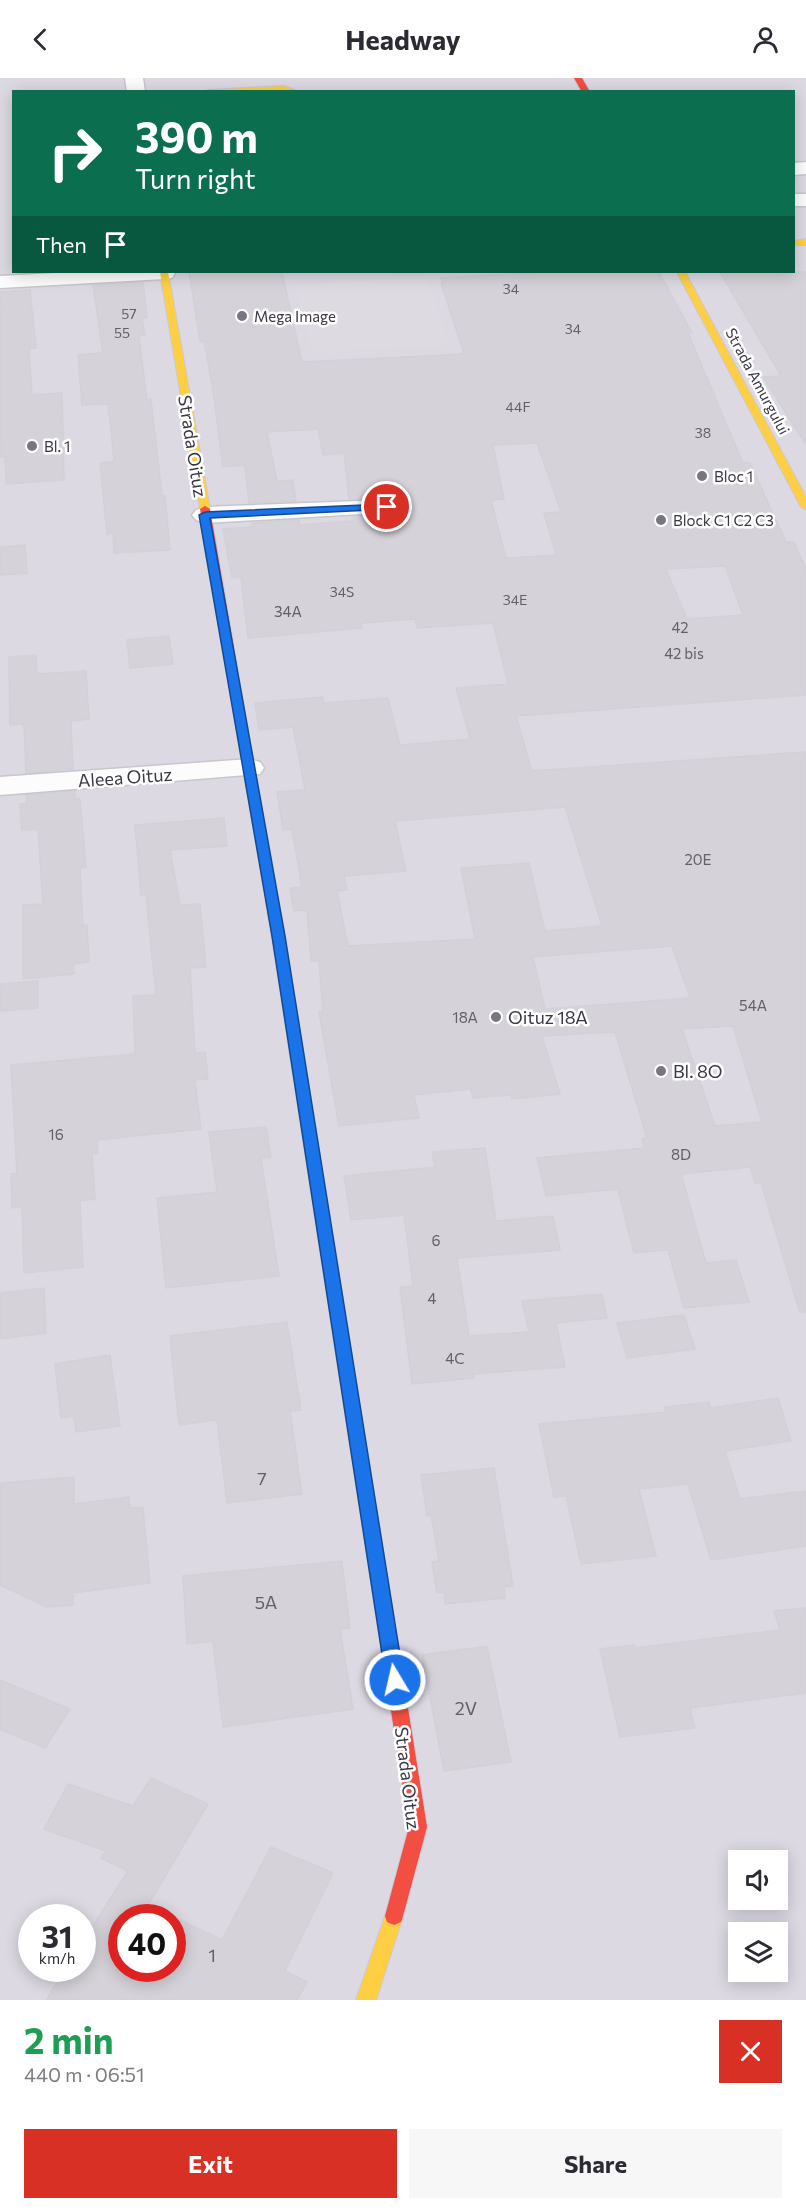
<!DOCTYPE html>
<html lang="en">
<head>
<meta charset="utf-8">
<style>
	:root { --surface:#fff; --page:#f7f7f7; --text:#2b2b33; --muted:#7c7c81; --accent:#d93025 }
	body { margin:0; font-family:Commissioner,sans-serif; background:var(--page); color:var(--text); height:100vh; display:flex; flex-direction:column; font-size:22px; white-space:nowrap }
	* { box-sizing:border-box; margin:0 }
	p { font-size:20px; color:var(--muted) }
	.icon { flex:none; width:33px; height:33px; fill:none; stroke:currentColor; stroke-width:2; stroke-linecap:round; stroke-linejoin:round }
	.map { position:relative; height:1922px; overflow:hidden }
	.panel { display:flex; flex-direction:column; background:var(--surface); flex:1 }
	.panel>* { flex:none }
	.top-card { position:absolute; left:12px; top:12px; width:783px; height:183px; border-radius:0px; box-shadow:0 3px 15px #0003; background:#0b6e4f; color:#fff; overflow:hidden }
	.controls { position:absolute; left:728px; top:1772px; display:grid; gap:12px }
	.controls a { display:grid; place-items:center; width:60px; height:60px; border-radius:0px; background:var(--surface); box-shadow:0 3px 15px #0003; font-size:30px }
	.speed { position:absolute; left:18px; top:1826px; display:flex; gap:12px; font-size:30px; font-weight:700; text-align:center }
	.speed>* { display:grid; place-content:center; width:78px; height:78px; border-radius:50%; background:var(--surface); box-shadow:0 3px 15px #0003; line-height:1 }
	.speed small { font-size:15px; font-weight:400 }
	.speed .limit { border:9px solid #d22; background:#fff; color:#111 }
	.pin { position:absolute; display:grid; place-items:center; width:51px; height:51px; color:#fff; margin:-26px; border:3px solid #fff; border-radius:50%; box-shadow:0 2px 6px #0007 }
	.me { position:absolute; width:66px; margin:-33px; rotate:351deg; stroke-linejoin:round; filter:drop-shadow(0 0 4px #0008) }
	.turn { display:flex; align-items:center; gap:21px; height:126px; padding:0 24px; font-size:27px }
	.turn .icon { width:78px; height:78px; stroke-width:2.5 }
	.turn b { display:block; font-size:42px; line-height:51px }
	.then { display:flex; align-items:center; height:57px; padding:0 24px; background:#0003; gap:12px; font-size:22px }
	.round { display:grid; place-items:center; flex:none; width:63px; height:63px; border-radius:0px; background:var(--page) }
	.headline { display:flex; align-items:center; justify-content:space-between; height:102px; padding:0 24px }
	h1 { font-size:36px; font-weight:700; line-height:45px; color:#1e9e55 }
	.action { display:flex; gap:12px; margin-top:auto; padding:12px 24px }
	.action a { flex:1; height:69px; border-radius:0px; background:var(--accent); color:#fff; font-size:24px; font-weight:700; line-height:69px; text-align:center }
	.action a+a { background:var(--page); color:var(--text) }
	header { display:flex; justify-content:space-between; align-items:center; height:78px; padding:0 24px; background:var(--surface); font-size:27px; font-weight:700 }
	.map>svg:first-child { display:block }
</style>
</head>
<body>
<header><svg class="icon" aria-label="back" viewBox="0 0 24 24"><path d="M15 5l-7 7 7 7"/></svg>Headway<svg class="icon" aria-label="person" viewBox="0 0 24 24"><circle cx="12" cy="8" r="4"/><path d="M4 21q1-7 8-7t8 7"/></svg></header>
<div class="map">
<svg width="806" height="1922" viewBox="0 0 806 1922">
	<rect width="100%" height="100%" fill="#eceaf0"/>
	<path fill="#dcd9e3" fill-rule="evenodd" d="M 0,0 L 806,0 L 806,1922 L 0,1922 ZM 14,14 L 794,14 L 794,194 L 14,194 ZM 738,1782 L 777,1782 L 777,1821 L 738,1821 ZM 32,1839 L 82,1839 L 82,1890 L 32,1890 ZM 122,1839 L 172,1839 L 172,1890 L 122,1890 ZM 738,1854 L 777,1854 L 777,1893 L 738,1893 Z"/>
	<path fill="#dddbe1" d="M 426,199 L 451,268 L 311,273 L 296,207 Z
		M 806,265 L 806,291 L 757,294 L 743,269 Z"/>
	<path fill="#d5d3d9" stroke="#d2d0d8" stroke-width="1.5" fill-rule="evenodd" d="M 189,194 L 282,194 L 302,284 L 464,276 L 441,205 L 443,205 L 441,200 L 545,194 L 659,194 L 692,255 L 688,255 L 743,385 L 750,385 L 786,464 L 794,464 L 806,491 L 806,617 L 516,638 L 532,693 L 806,674 L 806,1234 L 800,1235 L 761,1105 L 755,1105 L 750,1089 L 681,1096 L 706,1185 L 736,1182 L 749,1224 L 684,1230 L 668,1172 L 634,1175 L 618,1111 L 546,1118 L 537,1080 L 644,1070 L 642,1061 L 647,1060 L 615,954 L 542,958 L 560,1016 L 512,1021 L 511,1017 L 473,1020 L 471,1011 L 414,1017 L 419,1040 L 339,1048 L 319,934 L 323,934 L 319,883 L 311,883 L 307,832 L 294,833 L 290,810 L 302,809 L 292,751 L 283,752 L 277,714 L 305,712 L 293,649 L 259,652 L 255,625 L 322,619 L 324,625 L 388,620 L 400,667 L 470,661 L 456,610 L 508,606 L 493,545 L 417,550 L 415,541 L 361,545 L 362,550 L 248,560 L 241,499 L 232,500 L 223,451 L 252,449 L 252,445 L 299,442 L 300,447 L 352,443 L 352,439 L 396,436 L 401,428 L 396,422 L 387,420 L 349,421 L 344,375 L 323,377 L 318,351 L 267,354 L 277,403 L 293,402 L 296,423 L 249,425 L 245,387 L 223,389 L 212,306 L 204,263 L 200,263 ZM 537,365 L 561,434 L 544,435 L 556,477 L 506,480 L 491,422 L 504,421 L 493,367 ZM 725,488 L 743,537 L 687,541 L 666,491 ZM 565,729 L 602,848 L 545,853 L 529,785 L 461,790 L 475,861 L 348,868 L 337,813 L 347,812 L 344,798 L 406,793 L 395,743 ZM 672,868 L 690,920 L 545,931 L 533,879 ZM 733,948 L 762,1044 L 715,1048 L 682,951 Z
		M 720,194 L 806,194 L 806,367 L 763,299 L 781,298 Z
		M 143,204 L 147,240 L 142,241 L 145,257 L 139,258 L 147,322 L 151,321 L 162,418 L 165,418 L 170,472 L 114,475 L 113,455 L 107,456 L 100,385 L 112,384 L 114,381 L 108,326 L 82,327 L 78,277 L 103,275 L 93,207 Z
		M 30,212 L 36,270 L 29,270 L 32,317 L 62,315 L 64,402 L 6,406 L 5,379 L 1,379 L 0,214 Z
		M 25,467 L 27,495 L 0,497 L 0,469 Z
		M 169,558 L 173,586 L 130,590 L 127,562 Z
		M 36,577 L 37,596 L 86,593 L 89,641 L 71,643 L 73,691 L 26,695 L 24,646 L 10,647 L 9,579 Z
		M 75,713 L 75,721 L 80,721 L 86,789 L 80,790 L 83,848 L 87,847 L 89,884 L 73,886 L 74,896 L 23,901 L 23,827 L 43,826 L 38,751 L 22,752 L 20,726 L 27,726 L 26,717 Z
		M 224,740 L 227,768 L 170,772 L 180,827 L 200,826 L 206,889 L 190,890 L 195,975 L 205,974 L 208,1001 L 195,1002 L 201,1051 L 97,1062 L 98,1075 L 92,1076 L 95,1121 L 80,1123 L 83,1189 L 24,1195 L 22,1128 L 12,1130 L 11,1096 L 17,1095 L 11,987 L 135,976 L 133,918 L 156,917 L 146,817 L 141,817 L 135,747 Z
		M 38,903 L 38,930 L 0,933 L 0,906 Z
		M 266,1049 L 271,1079 L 261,1080 L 279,1198 L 166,1210 L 157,1120 L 217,1114 L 209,1054 Z
		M 485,1070 L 496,1143 L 553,1138 L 560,1172 L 457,1180 L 469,1258 L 529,1254 L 522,1223 L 602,1216 L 607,1240 L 556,1245 L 565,1289 L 473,1296 L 474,1300 L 412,1306 L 400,1209 L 413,1208 L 404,1137 L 351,1142 L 344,1098 L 435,1089 L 432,1074 Z
		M 44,1210 L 46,1255 L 0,1261 L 0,1215 Z
		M 684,1237 L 695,1271 L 627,1280 L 617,1245 Z
		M 287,1244 L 301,1332 L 290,1333 L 302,1416 L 227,1425 L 217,1342 L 179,1347 L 170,1258 Z
		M 110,1277 L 120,1348 L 76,1354 L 74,1338 L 61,1340 L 55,1286 Z
		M 778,1320 L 791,1363 L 725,1373 L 740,1421 L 806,1413 L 806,1468 L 711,1482 L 688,1406 L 639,1411 L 656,1478 L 581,1486 L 566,1418 L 554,1419 L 539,1346 L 666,1334 L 665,1329 L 709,1324 L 711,1330 Z
		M 494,1390 L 513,1508 L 504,1509 L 505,1520 L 445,1526 L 444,1514 L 437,1515 L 432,1484 L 439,1483 L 431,1437 L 427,1438 L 421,1397 Z
		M 74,1399 L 74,1426 L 129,1419 L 130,1430 L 143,1429 L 150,1505 L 73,1515 L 73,1527 L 47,1529 L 0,1507 L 0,1405 Z
		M 342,1483 L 350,1550 L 340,1551 L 353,1631 L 223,1649 L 213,1563 L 187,1566 L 183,1498 Z
		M 806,1530 L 806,1615 L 690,1630 L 695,1650 L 620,1659 L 600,1571 L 634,1567 L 635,1570 L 780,1552 L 774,1533 Z
		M 487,1568 L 511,1684 L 444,1693 L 422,1577 Z
		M 0,1602 L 70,1631 L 45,1670 L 0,1651 Z
		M 151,1700 L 208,1726 L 141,1839 L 122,1839 L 122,1890 L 172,1890 L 172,1838 L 222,1862 L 271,1769 L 333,1795 L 285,1893 L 307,1904 L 297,1922 L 46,1922 L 66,1890 L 82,1890 L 82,1865 L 128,1793 L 101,1780 L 106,1773 L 44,1751 L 68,1706 L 133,1728 Z"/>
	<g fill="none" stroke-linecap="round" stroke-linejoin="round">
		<defs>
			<path id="street" d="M 125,0 L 143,0 L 145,14 L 127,14 Z
				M 806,84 L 806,96 L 794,97 L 794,85 Z
				M 794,116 L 806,116 L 806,128 L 794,128 Z
				M 74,194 L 174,194 L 175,195 L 172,200 L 164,201 L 0,210 L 0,198 Z
				M 387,422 L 396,424 L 399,429 L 396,434 L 205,445 L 196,442 L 192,437 L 196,432 L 205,429 Z
				M 250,681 L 260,684 L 264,690 L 260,696 L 0,717 L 0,699 Z"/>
			<path id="fast" d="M 281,875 L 287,879 L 370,1393 L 368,1398 L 362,1399 L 356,1398 L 354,1393 L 275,879 Z"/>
			<path id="slow" d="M 284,8 L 300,14 L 205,14 L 208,12 Z
				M 806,161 L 806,167 L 794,167 L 794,163 Z
				M 160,194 L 168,194 L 210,431 L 205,434 L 200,431 Z
				M 677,194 L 685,194 L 806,419 L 806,432 L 801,429 Z
				M 394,1829 L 401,1832 L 403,1838 L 376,1922 L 356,1922 L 385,1838 L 387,1832 Z"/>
			<path id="jam" d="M 574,0 L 582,0 L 590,14 L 582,14 Z
				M 205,428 L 210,431 L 287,879 L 281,883 L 275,879 L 200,431 Z
				M 362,1387 L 368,1388 L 370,1393 L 427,1749 L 403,1838 L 401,1844 L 394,1847 L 387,1844 L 385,1838 L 409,1749 L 354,1393 L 356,1388 Z"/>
		</defs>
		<use href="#street" stroke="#c8c6cc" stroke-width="3"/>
		<use href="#fast" stroke="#ccc8d4" stroke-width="2"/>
		<use href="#slow" stroke="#ccc8d4" stroke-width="2"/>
		<use href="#jam" stroke="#ccc8d4" stroke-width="2"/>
		<use href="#street" fill="#fcfcfd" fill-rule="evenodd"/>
		<use href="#fast" fill="#16e098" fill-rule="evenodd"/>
		<use href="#slow" fill="#ffcf43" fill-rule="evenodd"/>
		<use href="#jam" fill="#f24e42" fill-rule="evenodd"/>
	</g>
	<path fill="#1a73e8" stroke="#114b97" stroke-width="1.5" d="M 387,426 L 391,427 L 391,431 L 210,440 L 285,858 L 404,1602 L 401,1608 L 395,1610 L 389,1608 L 386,1602 L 272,858 L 199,437 L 205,434 Z"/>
	<g fill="#787680" stroke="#fff" stroke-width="2">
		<circle cx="242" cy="238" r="6"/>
		<circle cx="32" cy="368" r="6"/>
		<circle cx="702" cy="398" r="6"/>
		<circle cx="661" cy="442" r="6"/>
		<circle cx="496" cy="939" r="6"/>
		<circle cx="661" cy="993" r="6"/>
	</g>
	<g text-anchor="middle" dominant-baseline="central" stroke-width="5" stroke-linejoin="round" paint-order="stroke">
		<g font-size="14" fill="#625f6a">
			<text x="511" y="210">34</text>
			<text x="129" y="235">57</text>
			<text x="573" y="250">34</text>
			<text x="122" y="254">55</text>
			<text x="518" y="328">44F</text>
			<text x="703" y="354">38</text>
			<text x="342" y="513">34S</text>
			<text x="515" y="521">34E</text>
		</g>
		<g font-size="15" fill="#3a3744" stroke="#fff" text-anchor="start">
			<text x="254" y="238">Mega Image</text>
			<text x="44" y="368">Bl. 1</text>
			<text x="714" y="398">Bloc 1</text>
			<text x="673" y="442">Block C1 C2 C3</text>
		</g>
		<g font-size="15" fill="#3a3744" stroke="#fff">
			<text transform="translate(758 303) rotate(62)">Strada Amurgului</text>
		</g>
		<g font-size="15" fill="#625f6a">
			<text x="288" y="533">34A</text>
			<text x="680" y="549">42</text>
			<text x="684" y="575">42 bis</text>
			<text x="698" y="781">20E</text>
			<text x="753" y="927">54A</text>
			<text x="465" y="939">18A</text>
			<text x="56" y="1056">16</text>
			<text x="681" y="1076">8D</text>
			<text x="436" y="1162">6</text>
			<text x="432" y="1220">4</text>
			<text x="455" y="1280">4C</text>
		</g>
		<g font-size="18" fill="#3a3744" stroke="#fff">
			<text transform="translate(193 368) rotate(81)">Strada Oituz</text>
			<text transform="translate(125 699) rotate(-4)">Aleea Oituz</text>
			<text transform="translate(408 1700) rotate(83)">Strada Oituz</text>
		</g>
		<g font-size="18" fill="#3a3744" stroke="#fff" text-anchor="start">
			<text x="508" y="939">Oituz 18A</text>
			<text x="673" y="993">Bl. 8O</text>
		</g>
		<g font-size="18" fill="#625f6a">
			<text x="262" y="1400">7</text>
			<text x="266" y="1524">5A</text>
			<text x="466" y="1630">2V</text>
			<text x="212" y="1877">1</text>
		</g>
	</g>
</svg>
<div class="controls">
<a><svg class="icon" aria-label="sound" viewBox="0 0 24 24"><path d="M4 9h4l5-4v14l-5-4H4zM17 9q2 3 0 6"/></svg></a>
<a><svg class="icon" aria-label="layers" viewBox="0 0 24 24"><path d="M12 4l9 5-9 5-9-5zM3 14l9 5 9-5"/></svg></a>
</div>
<div class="speed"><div>31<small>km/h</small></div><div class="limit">40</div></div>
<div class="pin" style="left:387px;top:429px;background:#d93025"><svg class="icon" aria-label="arrive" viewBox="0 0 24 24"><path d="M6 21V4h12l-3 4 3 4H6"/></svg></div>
<svg class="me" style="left:395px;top:1602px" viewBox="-20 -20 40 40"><circle r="17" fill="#1a73e8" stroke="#fff" stroke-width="3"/><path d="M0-11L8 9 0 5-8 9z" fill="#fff"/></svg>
<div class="top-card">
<div class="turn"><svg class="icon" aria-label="right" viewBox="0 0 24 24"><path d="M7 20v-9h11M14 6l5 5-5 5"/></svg><div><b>390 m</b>Turn right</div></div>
<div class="then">Then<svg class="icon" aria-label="arrive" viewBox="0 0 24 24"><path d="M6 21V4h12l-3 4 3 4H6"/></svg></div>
</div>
</div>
<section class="panel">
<div class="headline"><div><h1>2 min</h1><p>440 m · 06:51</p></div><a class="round" style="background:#d93025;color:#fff"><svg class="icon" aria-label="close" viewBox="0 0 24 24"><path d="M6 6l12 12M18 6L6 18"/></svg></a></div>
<div class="action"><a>Exit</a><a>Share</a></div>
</section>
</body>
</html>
